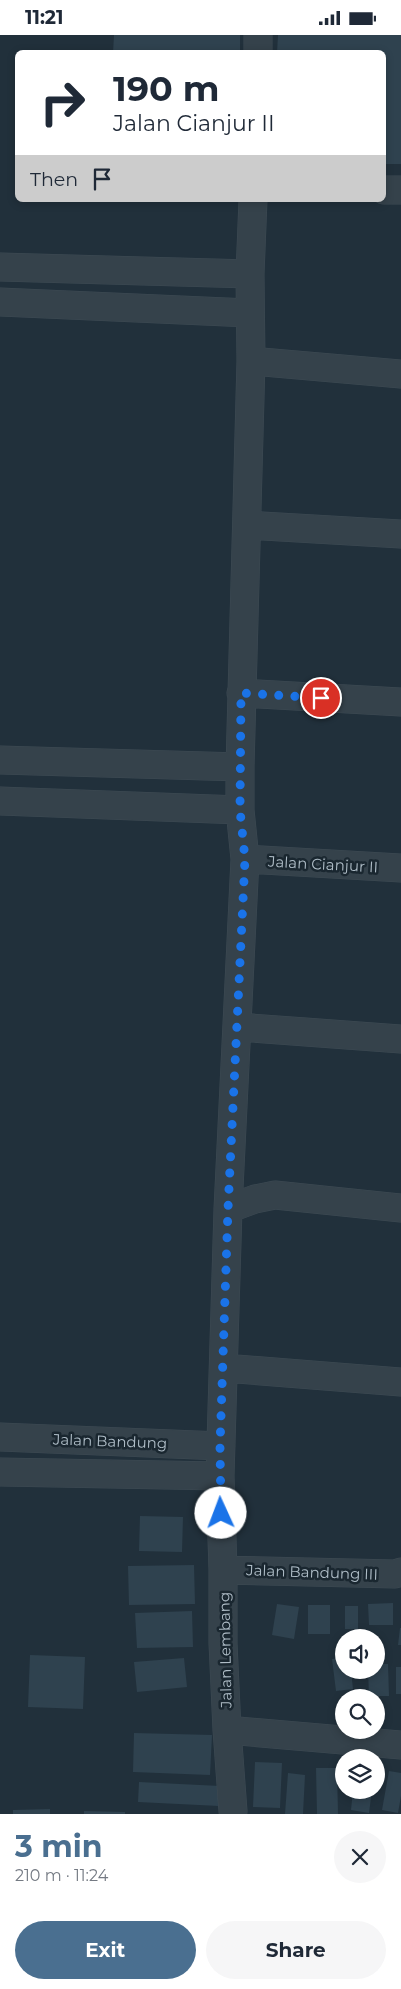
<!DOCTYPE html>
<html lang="en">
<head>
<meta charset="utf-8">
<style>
	:root { --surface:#fff; --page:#f6f6f7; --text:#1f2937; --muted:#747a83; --accent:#4a6f90 }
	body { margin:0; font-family:Montserrat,sans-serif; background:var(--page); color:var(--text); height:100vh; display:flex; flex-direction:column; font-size:19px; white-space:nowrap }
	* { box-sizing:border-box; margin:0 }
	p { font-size:16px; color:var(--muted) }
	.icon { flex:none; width:28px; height:28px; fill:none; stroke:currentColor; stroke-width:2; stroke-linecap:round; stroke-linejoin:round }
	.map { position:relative; height:1779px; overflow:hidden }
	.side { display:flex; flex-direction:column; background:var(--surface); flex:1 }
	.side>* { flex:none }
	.hud { position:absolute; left:15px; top:15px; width:371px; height:152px; border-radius:8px; box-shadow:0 2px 8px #0003; background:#fff; color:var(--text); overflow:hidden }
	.controls { position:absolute; left:335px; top:1594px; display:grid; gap:10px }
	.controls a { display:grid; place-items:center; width:50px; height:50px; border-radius:50%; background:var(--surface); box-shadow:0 2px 8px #0003; font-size:25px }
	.pin { position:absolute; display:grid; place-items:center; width:42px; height:42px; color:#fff; margin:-21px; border:2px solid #fff; border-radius:50%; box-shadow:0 1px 5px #0007 }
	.me { position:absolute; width:55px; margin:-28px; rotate:358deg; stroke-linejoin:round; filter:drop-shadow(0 0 4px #0008) }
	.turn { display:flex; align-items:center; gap:18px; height:105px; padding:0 15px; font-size:22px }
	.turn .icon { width:65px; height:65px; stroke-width:2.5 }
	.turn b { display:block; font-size:35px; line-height:42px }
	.then { display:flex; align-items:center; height:48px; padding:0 15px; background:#0003; gap:10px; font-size:19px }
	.round { display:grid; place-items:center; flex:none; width:52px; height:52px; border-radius:26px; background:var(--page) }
	.head { display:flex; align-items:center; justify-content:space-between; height:85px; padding:0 15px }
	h1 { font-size:30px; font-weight:700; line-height:38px; color:var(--accent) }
	.primary-button { display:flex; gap:10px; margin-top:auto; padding:10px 15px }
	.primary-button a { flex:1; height:58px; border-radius:30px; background:var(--accent); color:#fff; font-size:20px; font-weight:700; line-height:58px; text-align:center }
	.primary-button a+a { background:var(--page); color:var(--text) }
	.status { display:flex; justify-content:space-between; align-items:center; height:35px; padding:0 25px; background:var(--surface); direction:ltr }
	.status svg { height:14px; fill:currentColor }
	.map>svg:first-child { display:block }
</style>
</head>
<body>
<div class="status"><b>11:21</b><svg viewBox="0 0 49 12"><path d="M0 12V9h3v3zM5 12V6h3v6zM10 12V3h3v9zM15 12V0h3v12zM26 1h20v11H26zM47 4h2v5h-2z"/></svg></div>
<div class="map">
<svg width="401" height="1779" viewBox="0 0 401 1779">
	<rect width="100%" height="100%" fill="#21303b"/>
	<path fill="#2f424f" d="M 114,0 L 240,0 L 240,18 L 113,18 Z
		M 278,0 L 401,0 L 401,129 L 384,129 L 384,18 L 277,18 Z
		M 140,1481 L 183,1482 L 182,1517 L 139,1516 Z
		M 194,1530 L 195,1569 L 129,1570 L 128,1531 Z
		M 393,1568 L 393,1590 L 369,1590 L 368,1569 Z
		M 277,1569 L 299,1572 L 294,1604 L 272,1600 Z
		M 308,1570 L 330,1570 L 330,1599 L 308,1599 Z
		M 345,1571 L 358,1571 L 358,1594 L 345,1594 Z
		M 192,1576 L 193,1612 L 137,1613 L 135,1578 Z
		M 400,1593 L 401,1593 L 401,1610 L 398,1610 Z
		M 30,1620 L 85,1622 L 83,1674 L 28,1672 Z
		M 184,1623 L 187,1652 L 137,1657 L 134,1627 Z
		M 344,1623 L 344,1635 L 351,1635 L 353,1654 L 336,1656 L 332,1624 Z
		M 376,1629 L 388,1629 L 389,1661 L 369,1661 L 368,1635 L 376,1635 Z
		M 396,1632 L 401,1632 L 401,1659 L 396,1659 Z
		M 134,1698 L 212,1700 L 210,1740 L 133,1737 Z
		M 255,1727 L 282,1728 L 280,1773 L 253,1772 Z
		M 316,1733 L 337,1733 L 338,1779 L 317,1779 Z
		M 389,1736 L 401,1738 L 401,1761 L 398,1778 L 382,1775 Z
		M 288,1738 L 305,1740 L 303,1779 L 285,1779 Z
		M 139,1747 L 220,1751 L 219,1771 L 138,1767 Z
		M 353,1755 L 372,1755 L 369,1778 L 351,1775 Z
		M 50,1774 L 50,1779 L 13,1779 L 13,1775 Z
		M 84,1776 L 125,1777 L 125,1779 L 84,1779 Z"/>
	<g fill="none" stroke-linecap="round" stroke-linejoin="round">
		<defs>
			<path id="minor" d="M 258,18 L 258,0
				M 384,155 L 401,155
				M 0,232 L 250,239
				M 0,267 L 249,278
				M 251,326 L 401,339
				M 247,490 L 401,499
				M 241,658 L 401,667
				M 0,725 L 240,732
				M 0,766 L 240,775
				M 245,824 L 401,833
				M 238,992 L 401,1004
				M 228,1174 L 255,1164 L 275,1160 L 401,1173
				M 224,1333 L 401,1347
				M 0,1402 L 221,1411
				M 0,1437 L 220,1441
				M 223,1535 L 395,1539 L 401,1537
				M 227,1695 L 401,1710
				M 233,1776 L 227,1695 L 223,1608 L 223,1535 L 220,1441 L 228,1174 L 245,824 L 240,775 L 240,732 L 251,326 L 250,239 L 253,165"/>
		</defs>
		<use href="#minor" stroke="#3e4b54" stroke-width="29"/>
		<use href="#minor" stroke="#35424b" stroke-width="28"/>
	</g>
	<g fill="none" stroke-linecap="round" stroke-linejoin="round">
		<path stroke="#1a73e8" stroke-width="9" stroke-dasharray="0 16.2" d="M 221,1478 L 220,1411 L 228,1174 L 245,824 L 240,775 L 241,658 L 321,663"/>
	</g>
	<g text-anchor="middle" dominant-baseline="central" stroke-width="5" stroke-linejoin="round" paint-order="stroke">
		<g font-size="15" fill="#afbdc7" stroke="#1a2730">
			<text transform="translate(323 829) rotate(3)">Jalan Cianjur II</text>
			<text transform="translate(110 1406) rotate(2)">Jalan Bandung</text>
			<text transform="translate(312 1537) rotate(2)">Jalan Bandung III</text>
			<text transform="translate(225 1615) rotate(-91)">Jalan Lembang</text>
		</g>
	</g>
</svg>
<div class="controls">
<a><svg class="icon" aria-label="sound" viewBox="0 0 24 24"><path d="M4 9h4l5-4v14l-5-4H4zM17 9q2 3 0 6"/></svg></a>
<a><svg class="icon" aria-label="search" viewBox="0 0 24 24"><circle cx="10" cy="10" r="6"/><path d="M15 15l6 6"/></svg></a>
<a><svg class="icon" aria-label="layers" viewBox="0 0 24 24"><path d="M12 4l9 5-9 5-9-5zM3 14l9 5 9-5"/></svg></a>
</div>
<div class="pin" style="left:321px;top:663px;background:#d93025"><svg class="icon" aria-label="arrive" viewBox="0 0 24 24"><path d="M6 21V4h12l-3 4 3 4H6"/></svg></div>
<svg class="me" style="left:221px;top:1478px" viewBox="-20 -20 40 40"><circle r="19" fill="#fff"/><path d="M0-13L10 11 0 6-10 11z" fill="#1a73e8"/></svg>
<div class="hud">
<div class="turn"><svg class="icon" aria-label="right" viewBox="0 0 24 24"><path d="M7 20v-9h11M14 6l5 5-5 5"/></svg><div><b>190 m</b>Jalan Cianjur II</div></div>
<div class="then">Then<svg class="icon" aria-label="arrive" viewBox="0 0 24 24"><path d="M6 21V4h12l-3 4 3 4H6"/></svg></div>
</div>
</div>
<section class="side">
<div class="head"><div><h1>3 min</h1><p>210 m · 11:24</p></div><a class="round"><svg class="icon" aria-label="close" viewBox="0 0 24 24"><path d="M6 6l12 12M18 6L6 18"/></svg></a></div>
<div class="primary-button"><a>Exit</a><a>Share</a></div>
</section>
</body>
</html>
